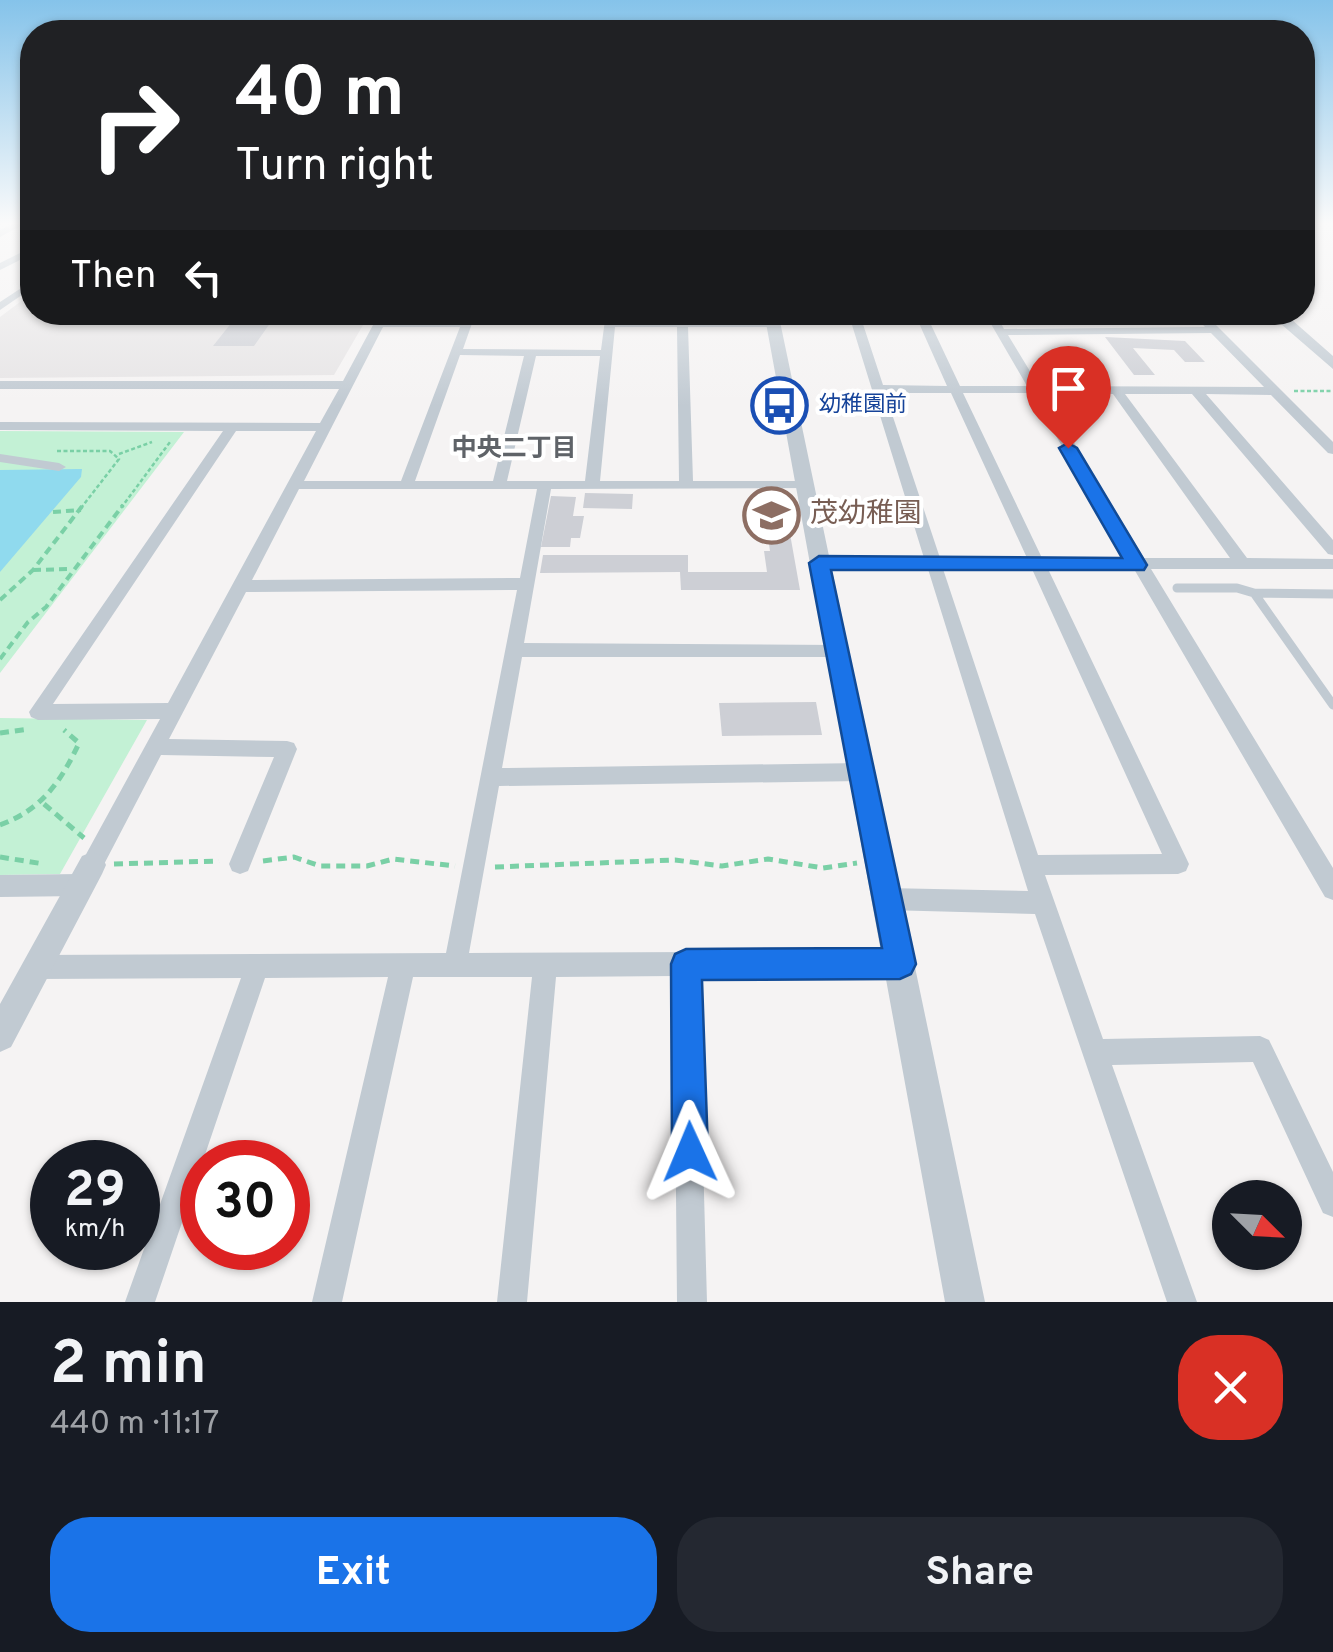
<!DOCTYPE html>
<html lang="en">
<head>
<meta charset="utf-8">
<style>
	:root { --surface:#171b24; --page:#242831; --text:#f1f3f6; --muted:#9ea1a6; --accent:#1a73e8 }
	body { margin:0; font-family:Overpass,"Noto Sans JP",sans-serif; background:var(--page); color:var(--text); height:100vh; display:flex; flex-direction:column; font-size:38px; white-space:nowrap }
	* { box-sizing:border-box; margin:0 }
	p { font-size:32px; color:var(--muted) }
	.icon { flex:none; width:55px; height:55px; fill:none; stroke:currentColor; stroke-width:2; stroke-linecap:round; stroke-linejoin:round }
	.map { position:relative; height:1302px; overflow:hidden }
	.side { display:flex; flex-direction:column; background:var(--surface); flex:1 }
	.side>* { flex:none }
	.hud { position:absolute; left:20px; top:20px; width:1295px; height:305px; border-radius:40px; box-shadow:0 2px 8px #0004; background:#202124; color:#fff; overflow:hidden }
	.needle { width:65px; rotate:114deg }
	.fabs { position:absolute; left:1212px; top:1180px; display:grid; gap:20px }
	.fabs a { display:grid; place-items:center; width:90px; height:90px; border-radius:50%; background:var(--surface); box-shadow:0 2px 8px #0004; font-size:50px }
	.speed { position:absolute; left:30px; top:1140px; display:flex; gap:20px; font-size:50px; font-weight:700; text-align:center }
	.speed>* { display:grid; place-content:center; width:130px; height:130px; border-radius:50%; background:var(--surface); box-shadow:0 2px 8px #0004; line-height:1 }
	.speed small { font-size:25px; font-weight:400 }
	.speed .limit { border:15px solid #d22; background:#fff; color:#111 }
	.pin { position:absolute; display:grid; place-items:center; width:85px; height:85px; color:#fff; margin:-102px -42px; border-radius:50% 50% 50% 0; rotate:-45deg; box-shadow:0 0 10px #0007 }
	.pin .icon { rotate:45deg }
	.me { position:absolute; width:110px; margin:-55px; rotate:359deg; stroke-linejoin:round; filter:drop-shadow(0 0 8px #0008) }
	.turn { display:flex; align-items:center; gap:35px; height:210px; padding:0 50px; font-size:45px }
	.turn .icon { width:130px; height:130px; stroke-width:2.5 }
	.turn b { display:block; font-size:70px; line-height:85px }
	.then { display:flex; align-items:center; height:95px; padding:0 50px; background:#0003; gap:20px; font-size:38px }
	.round { display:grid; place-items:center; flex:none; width:105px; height:105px; border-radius:40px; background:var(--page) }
	.headline { display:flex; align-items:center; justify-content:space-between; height:170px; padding:0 50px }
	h1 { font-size:60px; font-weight:700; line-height:75px }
	.cta { display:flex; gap:20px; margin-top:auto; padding:20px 50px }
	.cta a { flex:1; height:115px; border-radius:40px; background:var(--accent); color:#fff; font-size:40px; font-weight:700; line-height:115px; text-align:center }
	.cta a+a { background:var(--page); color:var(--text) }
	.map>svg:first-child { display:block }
</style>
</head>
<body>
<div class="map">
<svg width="1333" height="1302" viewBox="0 0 1333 1302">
	<rect width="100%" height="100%" fill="#f5f3f3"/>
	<path fill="#e6e4e5" d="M 32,293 L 32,312 L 370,313 L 334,375 L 0,378 L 0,317 Z"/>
	<path fill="#c3f1d5" d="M 0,431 L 184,432 L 0,673 Z
		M 0,718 L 147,720 L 60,874 L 0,875 Z"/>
	<path fill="#90daee" d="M 82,469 L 81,477 L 0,572 L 0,470 Z"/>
	<path fill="#cdcfd5" d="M 240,312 L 278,312 L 254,346 L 213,346 Z
		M 1105,337 L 1185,341 L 1205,362 L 1185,362 L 1174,350 L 1133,348 L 1155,375 L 1134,375 Z
		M 585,493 L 633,494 L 632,509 L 583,508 Z
		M 551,496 L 576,497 L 573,516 L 584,516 L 580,538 L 571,538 L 570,547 L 541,547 Z
		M 765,517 L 787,517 L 800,590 L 681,590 L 680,572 L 540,573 L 543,555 L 688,555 L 688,572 L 767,572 L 764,551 L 770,551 Z
		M 816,702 L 822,735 L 722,736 L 719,703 Z"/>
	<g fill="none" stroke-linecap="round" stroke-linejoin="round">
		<path stroke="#7ad0a6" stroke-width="2.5" stroke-dasharray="4 2.5" stroke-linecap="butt" d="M 1294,391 L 1333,391
			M 57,451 L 110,451 L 119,459 L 81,508
			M 119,454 L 152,442
			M 121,508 L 170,442"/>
		<path stroke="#7ad0a6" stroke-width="4" stroke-dasharray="8 5" stroke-linecap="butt" d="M 53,512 L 81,510
			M 33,570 L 71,569
			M 0,600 L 33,570 L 83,505
			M 0,659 L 28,622 L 46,607 L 123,505"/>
		<path stroke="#7ad0a6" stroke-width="5" stroke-dasharray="9 6" stroke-linecap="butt" d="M 0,733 L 29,729
			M 44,804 L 84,838
			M 0,825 C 41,810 61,782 79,743 L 64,730
			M 0,857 L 44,864
			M 263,861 L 294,857 L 320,866 L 367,866 L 393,859 L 455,866
			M 114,864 L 219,861
			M 495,867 L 675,860 L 722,866 L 768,859 L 823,868 L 857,863"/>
		<path stroke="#c1cad2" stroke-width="9" d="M 1177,588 L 1237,588 L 1254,593
			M 1333,594 L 1254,593 L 1333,705"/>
		<path fill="#c1cad2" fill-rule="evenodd" d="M 13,224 L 24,224 L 0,237 L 0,230 Z
			M 32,247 L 32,254 L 0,270 L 0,263 Z
			M 32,281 L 32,288 L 0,310 L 0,302 Z
			M 380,312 L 391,312 L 387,321 L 462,321 L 465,312 L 476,312 L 463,349 L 601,350 L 606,312 L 616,312 L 615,321 L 677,321 L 677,312 L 687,312 L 688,321 L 774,321 L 779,324 L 774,327 L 688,327 L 693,481 L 805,481 L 812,485 L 810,488 L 551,489 L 524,643 L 837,645 L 843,647 L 846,652 L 843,657 L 522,657 L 502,768 L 862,763 L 869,766 L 872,772 L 869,778 L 862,781 L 499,786 L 469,953 L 900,951 L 908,955 L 912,963 L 908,971 L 900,975 L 698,976 L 707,1302 L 677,1302 L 674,976 L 556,977 L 527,1302 L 497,1302 L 532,977 L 413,977 L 342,1302 L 312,1302 L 388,977 L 265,978 L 155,1302 L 125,1302 L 241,978 L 36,979 L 28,975 L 24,967 L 28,959 L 36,955 L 446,953 L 517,590 L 246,592 L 169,739 L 287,741 L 294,743 L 297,749 L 248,871 L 240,874 L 232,871 L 229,864 L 274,757 L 161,755 L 100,872 L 92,875 L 84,872 L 81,865 L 84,858 L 160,719 L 38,720 L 31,717 L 29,712 L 223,431 L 0,430 L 0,422 L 320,423 L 339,389 L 0,389 L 0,381 L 343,381 ZM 383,327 L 460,327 L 401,481 L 304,481 ZM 615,327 L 677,327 L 679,481 L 600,481 ZM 460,355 L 524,356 L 493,481 L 415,481 ZM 536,356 L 600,356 L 585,481 L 507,481 ZM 236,431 L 316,431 L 168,703 L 53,704 ZM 299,489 L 537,489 L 520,578 L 252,580 Z
			M 848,312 L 859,312 L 883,385 L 947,386 L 914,312 L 925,312 L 960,386 L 1027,386 L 984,312 L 995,312 L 1004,329 L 1205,327 L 1191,312 L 1203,312 L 1333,442 L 1333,454 L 1328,453 L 1271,395 L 1206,394 L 1333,540 L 1333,555 L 1328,554 L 1192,394 L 1125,394 L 1247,558 L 1333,559 L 1333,569 L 1151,569 L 1333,868 L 1333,900 L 1325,897 L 1134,569 L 1048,569 L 1189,864 L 1186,871 L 1178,874 L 1045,875 L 1103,1039 L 1260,1036 L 1269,1040 L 1333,1172 L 1333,1217 L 1323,1213 L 1253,1062 L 1112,1065 L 1197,1302 L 1167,1302 L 1035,914 L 886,910 L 878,907 L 875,899 L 878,891 L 886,888 L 1028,891 L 928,569 L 819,568 L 811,563 L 819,558 L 924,558 ZM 1211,333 L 1264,387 L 1039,386 L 1008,335 ZM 885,393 L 951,393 L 1027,558 L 940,558 ZM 963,393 L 1031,393 L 1127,558 L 1042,558 ZM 1044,393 L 1113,394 L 1230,558 L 1144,558 ZM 943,569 L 1032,569 L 1162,854 L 1038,855 Z
			M 0,454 L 59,463 L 66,467 L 59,471 L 0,462 Z
			M 80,874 L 88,877 L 91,885 L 88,893 L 80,896 L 0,897 L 0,875 Z"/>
		<path fill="#c1cad2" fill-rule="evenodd" d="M 764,312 L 778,312 L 985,1302 L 945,1302 Z
			M 1267,312 L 1283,312 L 1333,356 L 1333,369 Z
			M 92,852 L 102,856 L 106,865 L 102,874 L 11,1047 L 0,1052 L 0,1004 L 82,856 Z"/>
	</g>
	<linearGradient id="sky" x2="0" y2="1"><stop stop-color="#85c3ea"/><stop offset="0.55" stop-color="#fafafa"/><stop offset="1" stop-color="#fafafa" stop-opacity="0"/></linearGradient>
	<rect width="1333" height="406" fill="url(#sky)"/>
	<path fill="#1a73e8" stroke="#114b97" stroke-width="2.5" d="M 1068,443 L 1077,448 L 1147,565 L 1144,570 L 831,570 L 916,964 L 911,974 L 900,979 L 702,980 L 708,1152 L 702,1165 L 690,1170 L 677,1165 L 672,1152 L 671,964 L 675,954 L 686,949 L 882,948 L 809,563 L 819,556 L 1122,558 L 1059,448 Z"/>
	<defs>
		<symbol id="bus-ring" viewBox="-11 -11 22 22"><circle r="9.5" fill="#fff" stroke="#1a4fb4" stroke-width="1.5"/><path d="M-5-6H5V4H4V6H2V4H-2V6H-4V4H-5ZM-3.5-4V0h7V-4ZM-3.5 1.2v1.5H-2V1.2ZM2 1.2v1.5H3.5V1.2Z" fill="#1a4fb4"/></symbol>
		<symbol id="school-ring" viewBox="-11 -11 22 22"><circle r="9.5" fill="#fff" stroke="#8d6e63" stroke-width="1.5"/><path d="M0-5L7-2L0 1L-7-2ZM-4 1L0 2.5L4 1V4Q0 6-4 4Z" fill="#8d6e63"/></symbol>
	</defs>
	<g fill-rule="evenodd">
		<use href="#bus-ring" x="748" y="374" width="63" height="63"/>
		<use href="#school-ring" x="740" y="484" width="63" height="63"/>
	</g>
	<g text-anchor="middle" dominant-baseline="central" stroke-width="8" stroke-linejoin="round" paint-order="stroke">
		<g font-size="22" fill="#164399" stroke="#fff" text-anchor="start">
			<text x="819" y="405">幼稚園前</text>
		</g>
		<g font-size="25" font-weight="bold" fill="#5f6368" stroke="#fff">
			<text x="514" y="450">中央二丁目</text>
		</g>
		<g font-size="28" fill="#785e54" stroke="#fff" text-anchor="start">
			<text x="810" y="515">茂幼稚園</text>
		</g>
	</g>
</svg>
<div class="fabs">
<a><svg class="needle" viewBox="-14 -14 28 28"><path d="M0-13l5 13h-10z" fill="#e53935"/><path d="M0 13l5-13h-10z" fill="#9ea1a6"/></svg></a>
</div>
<div class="speed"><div>29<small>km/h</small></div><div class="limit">30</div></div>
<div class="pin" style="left:1068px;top:448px;background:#d93025"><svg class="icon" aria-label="arrive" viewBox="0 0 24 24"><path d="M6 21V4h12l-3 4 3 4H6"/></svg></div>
<svg class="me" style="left:690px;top:1152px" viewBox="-20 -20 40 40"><path d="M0-17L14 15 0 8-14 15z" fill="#1a73e8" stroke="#fff" stroke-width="4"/></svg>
<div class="hud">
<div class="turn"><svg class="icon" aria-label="right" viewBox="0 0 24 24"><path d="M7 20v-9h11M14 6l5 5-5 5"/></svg><div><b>40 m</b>Turn right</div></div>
<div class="then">Then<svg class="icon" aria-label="left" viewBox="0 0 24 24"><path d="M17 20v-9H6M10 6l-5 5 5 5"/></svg></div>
</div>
</div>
<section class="side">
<div class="headline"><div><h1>2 min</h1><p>440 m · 11:17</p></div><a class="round" style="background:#d93025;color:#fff"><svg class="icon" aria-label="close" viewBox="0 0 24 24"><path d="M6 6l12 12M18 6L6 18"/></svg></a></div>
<div class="cta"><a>Exit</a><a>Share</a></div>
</section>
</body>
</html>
